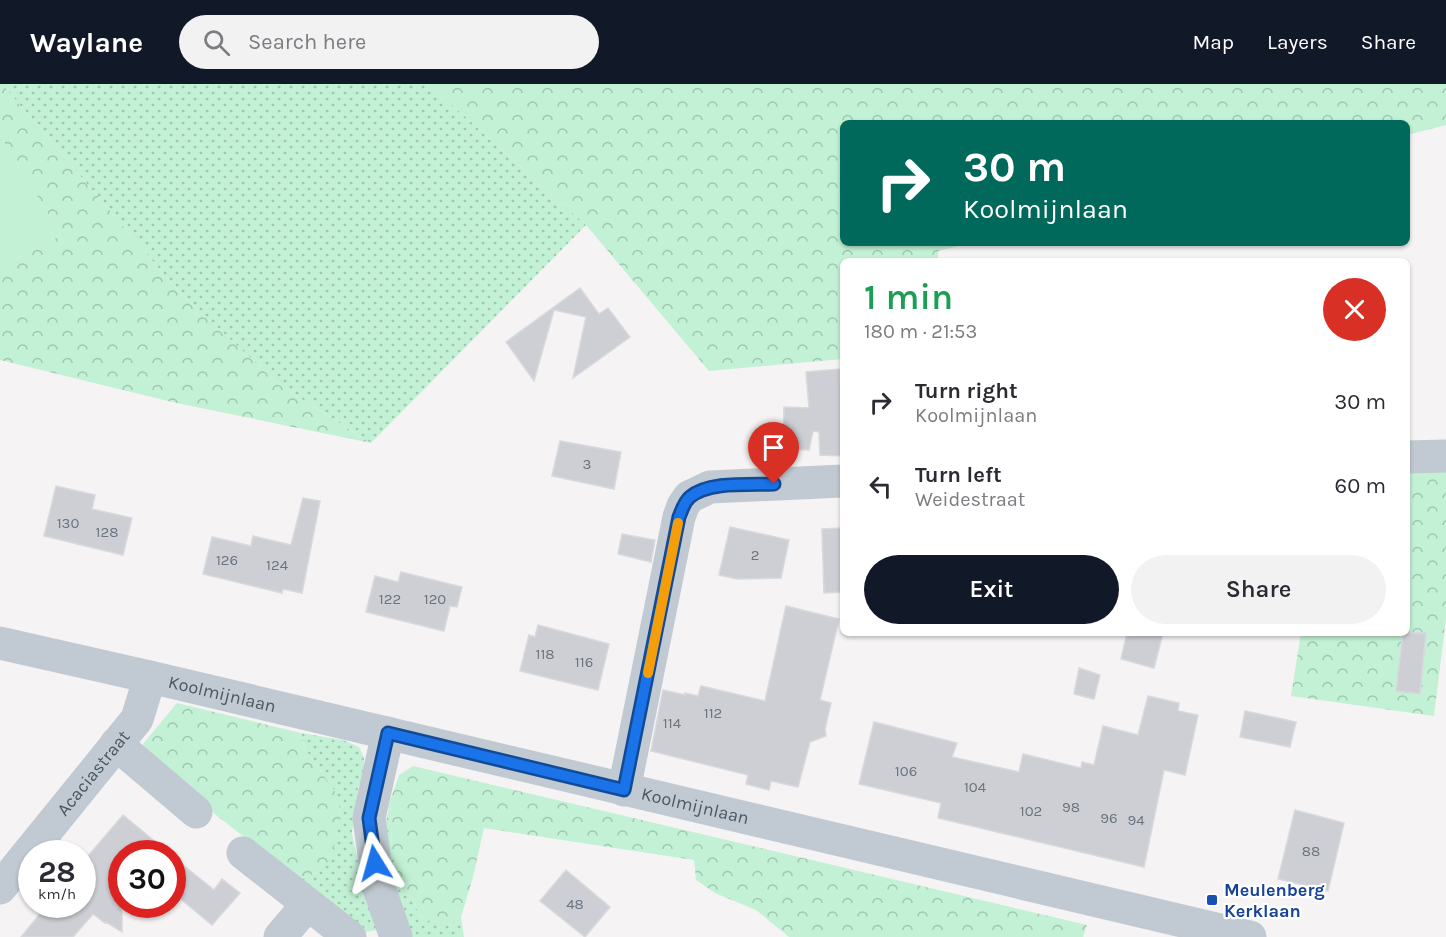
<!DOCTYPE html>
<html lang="en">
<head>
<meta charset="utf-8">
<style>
	:root { --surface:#fff; --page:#f2f2f3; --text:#2b2b33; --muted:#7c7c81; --accent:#111827 }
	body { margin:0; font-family:Karla,sans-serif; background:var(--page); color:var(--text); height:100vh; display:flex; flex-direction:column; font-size:22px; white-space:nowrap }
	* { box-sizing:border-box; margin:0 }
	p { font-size:20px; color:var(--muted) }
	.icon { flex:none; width:33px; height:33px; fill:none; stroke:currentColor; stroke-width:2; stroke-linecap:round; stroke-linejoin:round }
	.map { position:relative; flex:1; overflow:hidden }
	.sheet { position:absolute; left:840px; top:174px; width:570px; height:378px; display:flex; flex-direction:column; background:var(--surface); border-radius:9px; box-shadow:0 2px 4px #0004 }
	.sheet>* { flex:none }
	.hud { position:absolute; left:840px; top:36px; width:570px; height:126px; border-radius:9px; box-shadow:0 2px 4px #0004; background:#00695c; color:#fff; overflow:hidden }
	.speed { position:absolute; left:18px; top:756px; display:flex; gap:12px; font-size:30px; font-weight:700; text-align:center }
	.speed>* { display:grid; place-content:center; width:78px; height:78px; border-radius:50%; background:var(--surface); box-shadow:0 2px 4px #0004; line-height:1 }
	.speed small { font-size:15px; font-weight:400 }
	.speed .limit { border:9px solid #d22; background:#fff; color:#111 }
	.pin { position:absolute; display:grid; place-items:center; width:51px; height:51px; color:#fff; margin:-62px -26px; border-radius:50% 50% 50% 0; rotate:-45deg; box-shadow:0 0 6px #0007 }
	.pin .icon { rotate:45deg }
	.me { position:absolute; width:66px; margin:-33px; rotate:352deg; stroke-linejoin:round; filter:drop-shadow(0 0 4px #0008) }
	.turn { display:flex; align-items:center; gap:21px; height:126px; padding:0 24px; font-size:27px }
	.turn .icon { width:78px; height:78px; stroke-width:2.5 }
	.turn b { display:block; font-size:42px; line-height:51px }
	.round { display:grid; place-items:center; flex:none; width:63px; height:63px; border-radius:32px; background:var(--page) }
	.head { display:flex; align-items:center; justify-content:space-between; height:102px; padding:0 24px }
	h1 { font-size:36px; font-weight:600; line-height:45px; color:#1e9e55 }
	.cta { display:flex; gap:12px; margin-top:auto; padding:12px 24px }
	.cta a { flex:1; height:69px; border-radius:36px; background:var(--accent); color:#fff; font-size:24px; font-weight:600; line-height:69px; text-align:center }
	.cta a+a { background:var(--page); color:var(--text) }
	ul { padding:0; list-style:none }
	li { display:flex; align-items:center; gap:18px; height:84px; padding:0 24px }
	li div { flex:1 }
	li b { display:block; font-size:22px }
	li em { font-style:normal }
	header { display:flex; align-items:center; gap:36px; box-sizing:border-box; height:84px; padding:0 30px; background:var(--accent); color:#fff }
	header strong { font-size:28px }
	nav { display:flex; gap:33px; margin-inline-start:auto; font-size:21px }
	.search { width:420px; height:54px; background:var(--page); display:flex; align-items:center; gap:15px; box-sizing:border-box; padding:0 21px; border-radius:33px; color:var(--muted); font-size:22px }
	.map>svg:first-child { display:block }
</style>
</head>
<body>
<header>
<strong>Waylane</strong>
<div class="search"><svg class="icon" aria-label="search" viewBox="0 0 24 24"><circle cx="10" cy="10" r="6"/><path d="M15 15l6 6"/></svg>Search here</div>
<nav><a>Map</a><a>Layers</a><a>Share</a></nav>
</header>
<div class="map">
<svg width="1446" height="853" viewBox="0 0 1446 853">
	<defs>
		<pattern id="grass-dots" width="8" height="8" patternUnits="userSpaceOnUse" patternTransform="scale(1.5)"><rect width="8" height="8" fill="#c3f1d5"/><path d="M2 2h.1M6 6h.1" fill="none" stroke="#a0c6b0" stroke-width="1.8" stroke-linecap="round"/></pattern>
		<pattern id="forest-crowns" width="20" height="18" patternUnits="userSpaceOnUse" patternTransform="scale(1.5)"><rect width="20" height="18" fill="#c3f1d5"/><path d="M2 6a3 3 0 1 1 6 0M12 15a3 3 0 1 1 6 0" fill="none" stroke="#a0c6b0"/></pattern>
	</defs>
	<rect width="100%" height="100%" fill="#f5f3f3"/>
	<path fill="url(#grass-dots)" d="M 2,0 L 429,0 L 586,141 L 371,359 L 281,302 L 180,209 Z
		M 301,649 L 343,656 L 359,663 L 364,674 L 364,689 L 358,704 L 352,749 L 363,801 L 377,846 L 365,848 L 299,796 L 321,787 L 336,709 L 305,665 Z
		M 390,717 L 392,767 L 411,815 L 421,832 L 442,844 L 461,833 L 464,853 L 412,853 L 386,779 L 384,750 Z"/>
	<path fill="url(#forest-crowns)" d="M 0,0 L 2,0 L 180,209 L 281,302 L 371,359 L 172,318 L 0,276 L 0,183 L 61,151 L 0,52 Z
		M 429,0 L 1446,0 L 1446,41 L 1407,51 L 1407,39 L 843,39 L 843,159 L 970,159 L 938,167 L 938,177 L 843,177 L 843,275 L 709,287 L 586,141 Z
		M 1446,383 L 1446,534 L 1434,632 L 1291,612 L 1301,549 L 1407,549 L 1407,384 Z
		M 177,619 L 301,649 L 305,665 L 336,709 L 341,729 L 332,773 L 321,787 L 299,796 L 142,673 L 143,660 Z
		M 413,682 L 1087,841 L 1083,853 L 789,853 L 756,826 L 715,809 L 696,796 L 694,776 L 484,744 L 473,793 L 461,833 L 442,845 L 421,832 L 397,794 L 392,767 L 390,717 L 399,691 Z"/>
	<path fill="#c3f1d5" d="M 0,52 L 61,151 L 0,183 Z"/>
	<path fill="#cdcfd5" stroke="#d7d9de" stroke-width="1.5" d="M 580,204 L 599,230 L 608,224 L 630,253 L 573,294 L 586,233 L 554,226 L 534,297 L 506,258 Z
		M 840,285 L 843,335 L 843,372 L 820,371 L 819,348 L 813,347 L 809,366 L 783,365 L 784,323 L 809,324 L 806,288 Z
		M 560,357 L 621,368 L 614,405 L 552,392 Z
		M 56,402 L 95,411 L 92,425 L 132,434 L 123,471 L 44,452 Z
		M 303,414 L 320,417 L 302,509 L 283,505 L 282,509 L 203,490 L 212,453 L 251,462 L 253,452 L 291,461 Z
		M 730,443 L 789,456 L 781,494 L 737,495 L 719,491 Z
		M 843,444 L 843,508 L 824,509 L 822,445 Z
		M 622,450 L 655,456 L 651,478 L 618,470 Z
		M 401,488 L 462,503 L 457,523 L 450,522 L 444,547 L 366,528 L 375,492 L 398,498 Z
		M 786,522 L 839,535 L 820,616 L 831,619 L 825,645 L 826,652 L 810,658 L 798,703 L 771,697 L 769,706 L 746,700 L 748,691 L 651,667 L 663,606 L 685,611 L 685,609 L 698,612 L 701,602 L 765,617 Z
		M 538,541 L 609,560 L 598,606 L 520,587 L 529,551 L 535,553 Z
		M 1127,549 L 1163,549 L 1154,584 L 1121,575 Z
		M 1403,549 L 1426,549 L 1420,610 L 1396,607 Z
		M 1079,584 L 1100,591 L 1094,615 L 1074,610 Z
		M 1148,612 L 1179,619 L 1178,627 L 1198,631 L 1185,691 L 1164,686 L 1144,783 L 938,734 L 941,719 L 859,700 L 874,638 L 957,659 L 952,673 L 1019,688 L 1023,670 L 1081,684 L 1082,678 L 1094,681 L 1103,642 L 1138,651 Z
		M 1245,627 L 1296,638 L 1290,663 L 1240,653 Z
		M 1295,726 L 1344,739 L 1328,807 L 1278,795 Z
		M 123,731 L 170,770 L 122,770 L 122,848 L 106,838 L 105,839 L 93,830 L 73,853 L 21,853 L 48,820 L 82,820 L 82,779 Z
		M 172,772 L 214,806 L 222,795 L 240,809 L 212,841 L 172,808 Z
		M 566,786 L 610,823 L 585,853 L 540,817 Z"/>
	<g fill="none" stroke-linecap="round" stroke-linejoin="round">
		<g stroke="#c1cad2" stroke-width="33">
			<path d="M 1407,373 L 1446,372"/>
			<path id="s1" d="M 0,559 L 150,593 L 1250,853"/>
			<path d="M 388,649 L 369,734 L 378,801 L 396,853"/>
			<path d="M 116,660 L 196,728"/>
			<path d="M 624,706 L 679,433 L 683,422 L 689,413 L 710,403 L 843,397"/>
			<path d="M 243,769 L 350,853"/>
			<path id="s2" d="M 0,804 L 137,635 L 150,593"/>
			<path d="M 280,853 L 307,821"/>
		</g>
	</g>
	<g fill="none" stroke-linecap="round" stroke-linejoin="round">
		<defs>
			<path id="route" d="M 375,779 L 369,734 L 388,649 L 624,706 L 679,433 C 682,426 684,418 690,413 C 709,397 750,401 774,400"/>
		</defs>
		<use href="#route" stroke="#114b97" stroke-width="15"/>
		<use href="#route" stroke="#1a73e8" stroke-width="10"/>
		<path stroke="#f59e0b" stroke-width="10" d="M 648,589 L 678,439"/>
	</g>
	<rect fill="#1a4fb4" stroke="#fff" stroke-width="2" x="1206" y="810" width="12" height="12" rx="3"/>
	<g text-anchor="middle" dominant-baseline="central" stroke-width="4.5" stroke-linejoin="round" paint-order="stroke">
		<g font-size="15" fill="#6b747e">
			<text x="587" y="380">3</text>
			<text x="68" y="439">130</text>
			<text x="107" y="448">128</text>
			<text x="755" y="471">2</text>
			<text x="227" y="476">126</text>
			<text x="277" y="481">124</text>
			<text x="390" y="515">122</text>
			<text x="435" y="515">120</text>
			<text x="545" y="570">118</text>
			<text x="584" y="578">116</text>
			<text x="713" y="629">112</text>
			<text x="672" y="639">114</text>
			<text x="906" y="687">106</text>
			<text x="975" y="703">104</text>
			<text x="1071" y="723">98</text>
			<text x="1031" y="727">102</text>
			<text x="1109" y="734">96</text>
			<text x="1136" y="736">94</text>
			<text x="1311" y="767">88</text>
			<text x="575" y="820">48</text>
		</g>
		<g font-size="18" fill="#4a5661" stroke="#fff">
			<text stroke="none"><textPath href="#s1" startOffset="228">Koolmijnlaan</textPath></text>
			<text stroke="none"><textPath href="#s2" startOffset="148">Acaciastraat</textPath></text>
			<text stroke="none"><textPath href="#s1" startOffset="714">Koolmijnlaan</textPath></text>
		</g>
		<g font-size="18" font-weight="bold" fill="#164399" stroke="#fff" text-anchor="start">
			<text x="1224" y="806">Meulenberg<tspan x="1224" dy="21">Kerklaan</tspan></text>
		</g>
	</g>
</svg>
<div class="speed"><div>28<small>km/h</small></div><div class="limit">30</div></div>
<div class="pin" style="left:774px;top:400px;background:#d93025"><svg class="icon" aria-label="arrive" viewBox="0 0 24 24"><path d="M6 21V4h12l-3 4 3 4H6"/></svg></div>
<svg class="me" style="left:375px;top:779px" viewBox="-20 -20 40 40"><path d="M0-17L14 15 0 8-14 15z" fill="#1a73e8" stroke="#fff" stroke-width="4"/></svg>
<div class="hud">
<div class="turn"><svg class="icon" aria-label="right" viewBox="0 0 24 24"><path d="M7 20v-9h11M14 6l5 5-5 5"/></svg><div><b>30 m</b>Koolmijnlaan</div></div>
</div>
<section class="sheet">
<div class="head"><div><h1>1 min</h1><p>180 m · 21:53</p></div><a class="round" style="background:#d93025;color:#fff"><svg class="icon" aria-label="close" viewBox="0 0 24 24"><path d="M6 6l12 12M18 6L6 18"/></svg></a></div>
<ul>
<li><svg class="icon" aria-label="right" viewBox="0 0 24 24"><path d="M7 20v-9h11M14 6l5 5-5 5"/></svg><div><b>Turn right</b><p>Koolmijnlaan</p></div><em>30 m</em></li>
<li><svg class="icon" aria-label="left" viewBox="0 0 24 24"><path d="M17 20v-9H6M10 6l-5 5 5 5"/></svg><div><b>Turn left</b><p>Weidestraat</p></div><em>60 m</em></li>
</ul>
<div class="cta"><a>Exit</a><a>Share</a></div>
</section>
</div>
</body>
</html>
